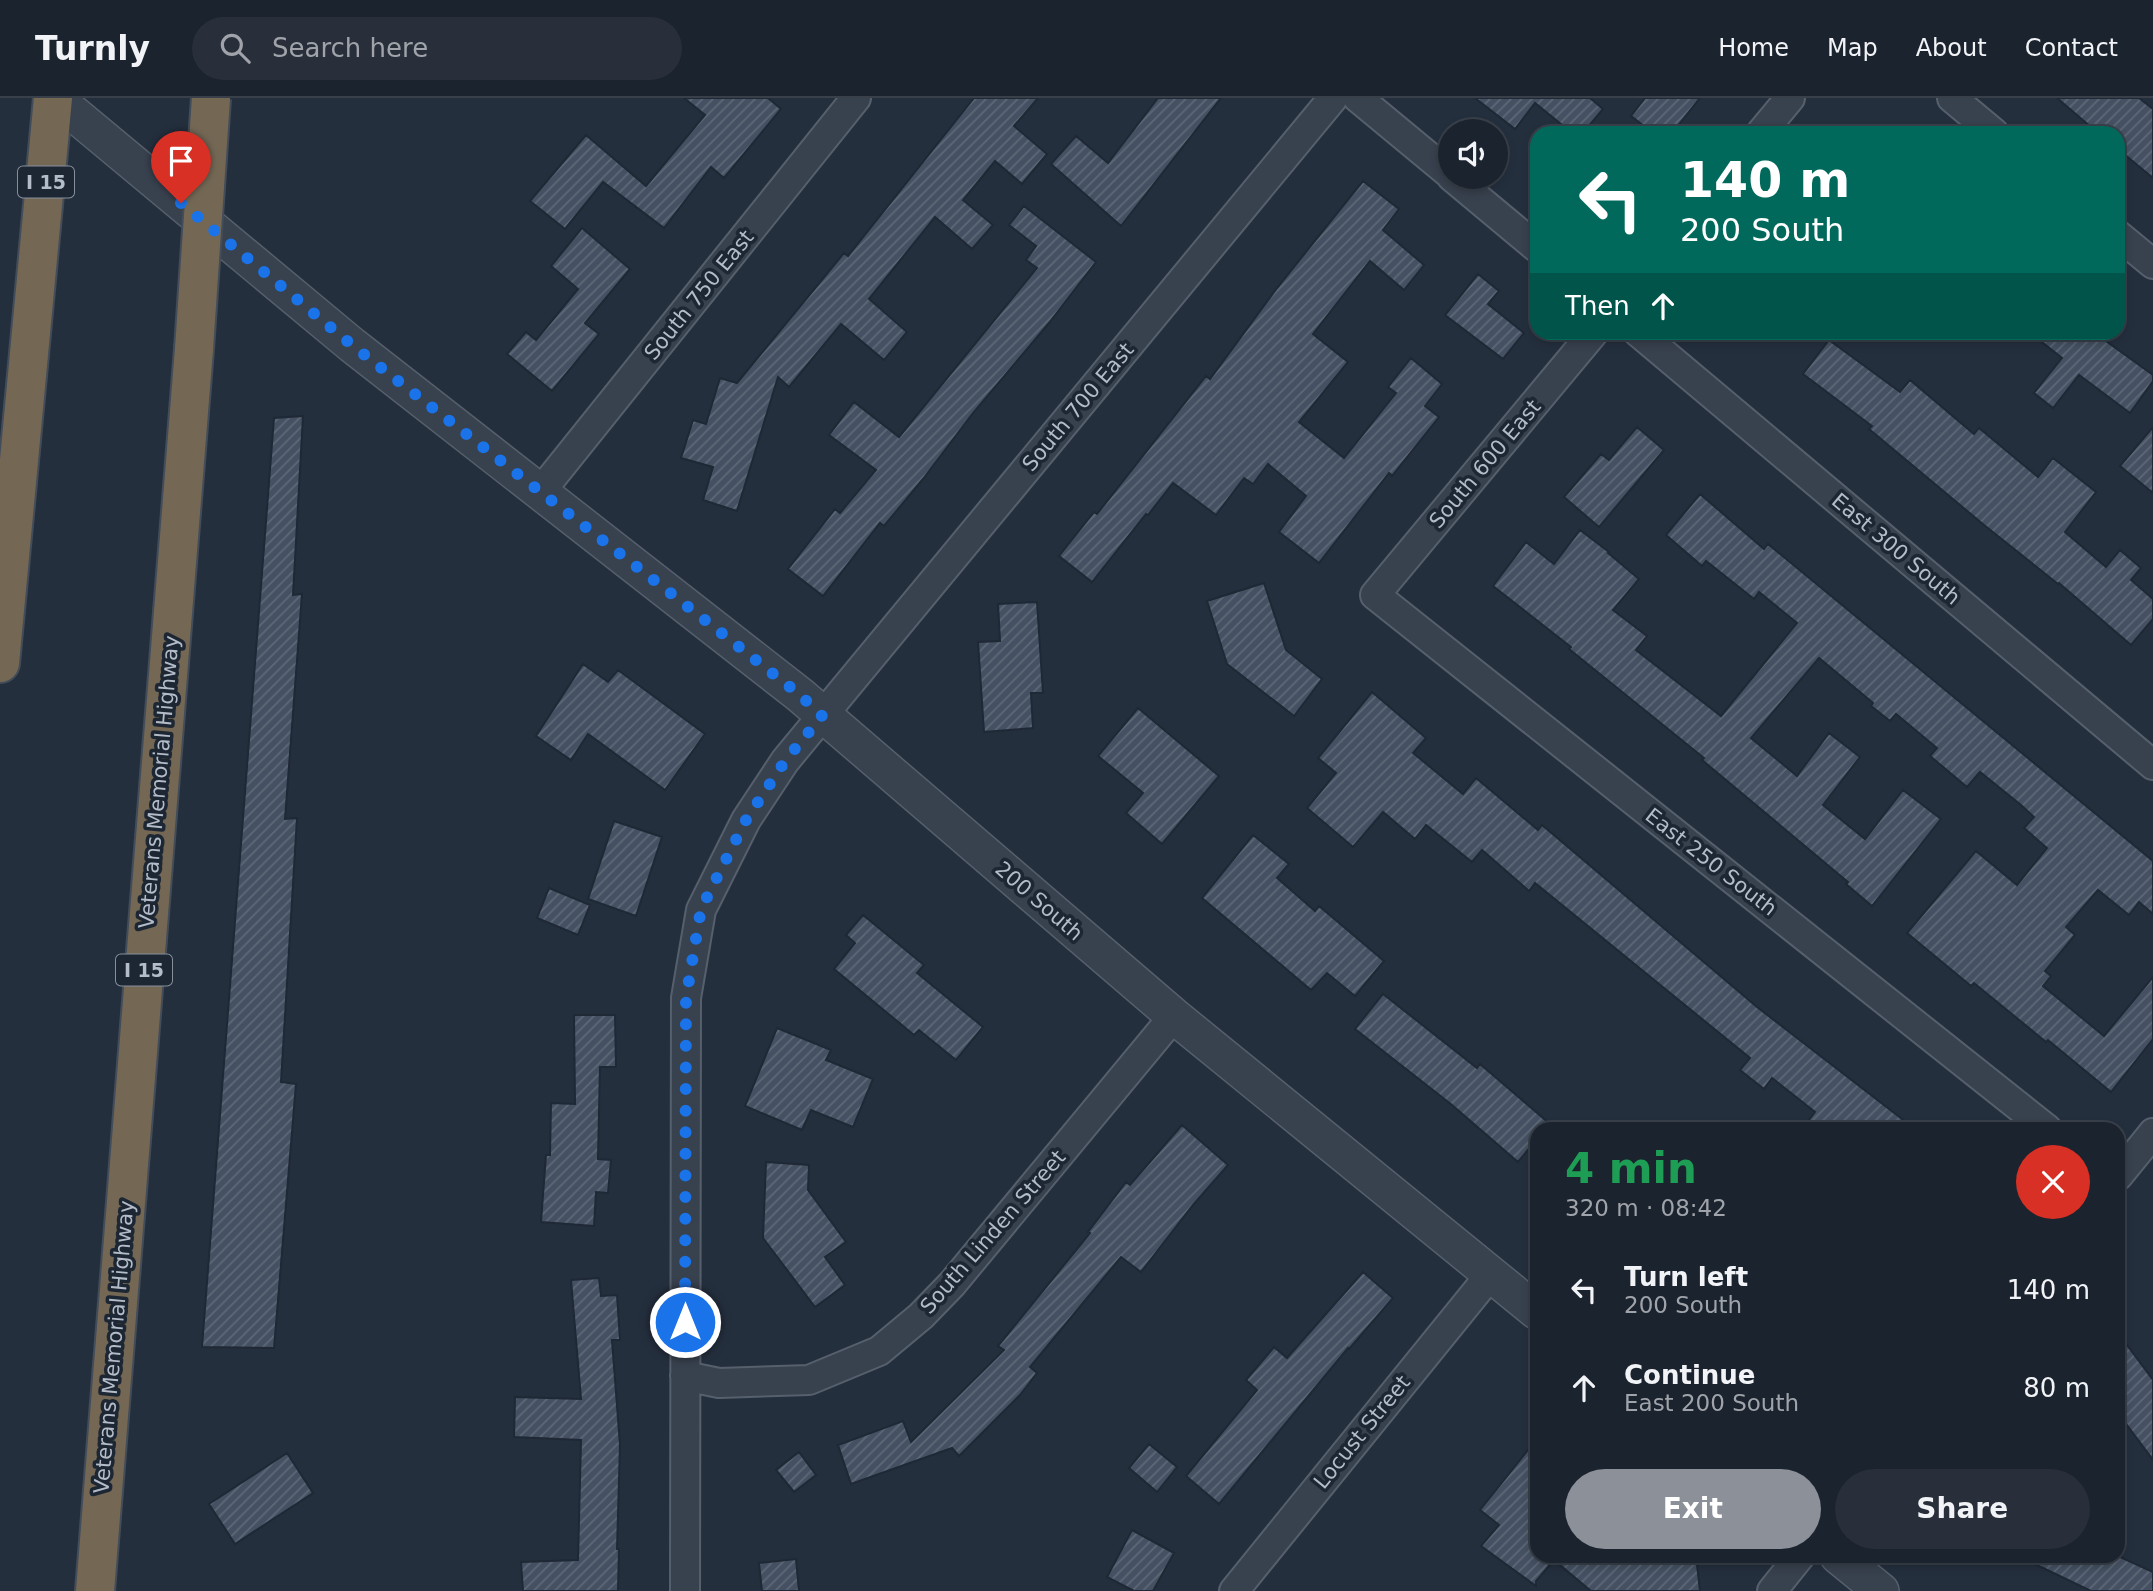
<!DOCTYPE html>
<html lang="en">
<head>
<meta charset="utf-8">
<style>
	:root { --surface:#1b232e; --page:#282f3a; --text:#f1f3f6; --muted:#a0a4aa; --line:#39404a; --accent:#8c9099 }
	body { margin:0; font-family:"DejaVu Sans",sans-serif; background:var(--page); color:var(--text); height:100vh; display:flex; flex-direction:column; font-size:26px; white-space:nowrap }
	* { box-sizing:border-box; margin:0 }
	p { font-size:23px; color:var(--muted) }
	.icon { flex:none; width:38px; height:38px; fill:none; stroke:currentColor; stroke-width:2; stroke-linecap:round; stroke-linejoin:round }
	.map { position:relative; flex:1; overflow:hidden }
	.drawer { position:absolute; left:1530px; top:1024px; width:595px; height:441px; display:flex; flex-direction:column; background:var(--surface); border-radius:21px; box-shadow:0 4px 10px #0003,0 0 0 2px var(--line) }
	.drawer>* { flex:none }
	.banner { position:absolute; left:1530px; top:28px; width:595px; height:214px; border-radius:21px; box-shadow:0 4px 10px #0003,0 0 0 2px var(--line); background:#00695c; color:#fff; overflow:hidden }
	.tools { position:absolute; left:1438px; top:21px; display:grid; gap:14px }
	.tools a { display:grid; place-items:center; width:70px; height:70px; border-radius:50%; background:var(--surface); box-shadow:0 4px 10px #0003,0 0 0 2px var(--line); font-size:35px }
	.pin { position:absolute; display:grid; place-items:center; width:60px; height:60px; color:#fff; margin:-72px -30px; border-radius:50% 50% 50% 0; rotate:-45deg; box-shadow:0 0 7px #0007 }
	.pin .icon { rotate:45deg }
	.me { position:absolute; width:77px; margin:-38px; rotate:0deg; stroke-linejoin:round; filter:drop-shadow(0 0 5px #0008) }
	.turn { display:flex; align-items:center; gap:24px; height:147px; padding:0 35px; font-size:32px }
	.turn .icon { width:91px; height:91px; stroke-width:2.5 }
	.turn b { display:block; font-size:49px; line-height:60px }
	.then { display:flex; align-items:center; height:66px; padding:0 35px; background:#0003; gap:14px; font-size:26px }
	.round { display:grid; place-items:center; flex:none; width:74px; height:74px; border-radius:37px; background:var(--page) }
	.overview { display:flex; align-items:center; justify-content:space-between; height:119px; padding:0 35px }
	h1 { font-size:42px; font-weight:700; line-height:52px; color:#1e9e55 }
	.cta { display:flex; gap:14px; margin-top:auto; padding:14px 35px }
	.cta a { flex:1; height:80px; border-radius:42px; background:var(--accent); color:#fff; font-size:28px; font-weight:700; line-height:80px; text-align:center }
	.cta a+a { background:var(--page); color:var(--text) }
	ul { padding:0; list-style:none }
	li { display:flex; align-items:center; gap:21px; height:98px; padding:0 35px }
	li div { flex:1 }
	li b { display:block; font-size:26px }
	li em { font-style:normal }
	header { display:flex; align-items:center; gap:42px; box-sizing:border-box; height:98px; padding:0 35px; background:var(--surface); border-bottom:2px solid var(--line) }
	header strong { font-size:33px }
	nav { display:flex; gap:38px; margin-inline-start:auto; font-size:24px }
	.search { width:490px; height:63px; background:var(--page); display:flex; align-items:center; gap:18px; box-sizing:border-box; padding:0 24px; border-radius:38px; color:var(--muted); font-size:26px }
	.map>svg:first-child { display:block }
</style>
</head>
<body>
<header>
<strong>Turnly</strong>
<div class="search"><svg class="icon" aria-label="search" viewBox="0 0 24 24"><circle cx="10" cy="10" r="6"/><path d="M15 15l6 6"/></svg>Search here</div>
<nav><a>Home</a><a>Map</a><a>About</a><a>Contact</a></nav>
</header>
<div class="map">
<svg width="2153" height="1493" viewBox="0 0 2153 1493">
	<defs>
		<pattern id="building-hatch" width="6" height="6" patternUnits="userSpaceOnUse" patternTransform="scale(1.75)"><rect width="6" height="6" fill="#455162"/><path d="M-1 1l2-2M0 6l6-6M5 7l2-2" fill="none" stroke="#5d6877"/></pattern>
	</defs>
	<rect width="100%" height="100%" fill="#242f3e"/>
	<path fill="url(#building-hatch)" stroke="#1f2835" stroke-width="2" d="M 684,0 L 768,0 L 781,11 L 724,80 L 711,69 L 664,130 L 603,84 L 565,131 L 530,103 L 586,37 L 646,88 L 705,17 Z
		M 974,0 L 1038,0 L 1014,28 L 1047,56 L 1022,86 L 995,63 L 963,102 L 993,127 L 972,151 L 935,119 L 869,201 L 907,234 L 884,262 L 841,226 L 789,289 L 778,279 L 737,413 L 703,402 L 713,369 L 681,360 L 693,322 L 706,326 L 720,280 L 737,285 L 844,155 L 848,158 Z
		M 1158,0 L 1221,0 L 1121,128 L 1051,66 L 1076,38 L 1108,65 Z
		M 1475,0 L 1590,0 L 1603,11 L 1583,35 L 1572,35 L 1535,5 L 1515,31 Z
		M 1645,0 L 1700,0 L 1672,35 L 1653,35 L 1631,18 Z
		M 2057,0 L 2139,0 L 2153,11 L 2153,80 L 2118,51 L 2118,35 L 2098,35 Z
		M 1363,83 L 1399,111 L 1383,132 L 1424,167 L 1404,192 L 1370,163 L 1313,236 L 1348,264 L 1299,324 L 1344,360 L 1396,295 L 1388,289 L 1411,260 L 1442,286 L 1425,308 L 1439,319 L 1392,378 L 1389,375 L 1319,465 L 1279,434 L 1306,398 L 1268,366 L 1253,386 L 1244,380 L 1216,417 L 1173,385 L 1148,417 L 1146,416 L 1092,484 L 1059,458 L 1094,414 L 1097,416 L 1206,278 L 1210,281 L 1277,190 Z
		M 1024,108 L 1096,164 L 1049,225 L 973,315 L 923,381 L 884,428 L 880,425 L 823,498 L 788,471 L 835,411 L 840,415 L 876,372 L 829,337 L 854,304 L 899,339 L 1037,170 L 1026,162 L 1036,148 L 1009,127 Z
		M 582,130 L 630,171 L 585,225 L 599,236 L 552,293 L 507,256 L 526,234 L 536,242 L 578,191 L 551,168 Z
		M 1478,176 L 1499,193 L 1488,206 L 1524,235 L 1503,261 L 1445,217 Z
		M 2029,234 L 2113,234 L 2106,243 L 2153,277 L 2153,283 L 2130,315 L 2079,277 L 2053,310 L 2034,295 L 2062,260 Z
		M 1829,242 L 1900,294 L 1910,282 L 1974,336 L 1979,330 L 2038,379 L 2053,360 L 2096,394 L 2065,434 L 2106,469 L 2120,452 L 2141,470 L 2131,482 L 2153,501 L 2153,521 L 2131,547 L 2059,485 L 2058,486 L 1984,427 L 1869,331 L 1872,328 L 1803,276 Z
		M 303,318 L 293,497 L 302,496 L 285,721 L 297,720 L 281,984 L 296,986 L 274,1250 L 202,1249 L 274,320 Z
		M 1637,329 L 1664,352 L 1599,429 L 1564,399 L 1601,356 L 1609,362 Z
		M 2153,329 L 2153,395 L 2120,368 Z
		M 1700,396 L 1764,451 L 1768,446 L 2153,763 L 2153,816 L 2139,804 L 2129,817 L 2098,792 L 2066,829 L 2075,837 L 2045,873 L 2051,878 L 2043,888 L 2104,938 L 2153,879 L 2153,941 L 2111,994 L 2048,942 L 2046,944 L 1974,885 L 1971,888 L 1907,835 L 1976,753 L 2017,787 L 2047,750 L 2024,730 L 2034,719 L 2021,707 L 1980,674 L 1967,689 L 1930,658 L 1937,650 L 1896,616 L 1890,623 L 1871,608 L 1873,605 L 1819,560 L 1751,640 L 1797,678 L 1829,635 L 1860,659 L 1823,707 L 1865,741 L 1903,692 L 1941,721 L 1872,808 L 1846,786 L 1848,784 L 1702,662 L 1704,660 L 1569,551 L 1571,549 L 1493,488 L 1526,444 L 1554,466 L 1580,432 L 1609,454 L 1608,455 L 1639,481 L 1613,512 L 1647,538 L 1636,552 L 1721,618 L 1797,525 L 1759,494 L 1754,501 L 1706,463 L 1702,468 L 1666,437 Z
		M 1264,485 L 1286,552 L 1322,581 L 1294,618 L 1227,566 L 1207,503 Z
		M 1037,504 L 1043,595 L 1031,595 L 1033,630 L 984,634 L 978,544 L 1000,543 L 998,506 Z
		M 583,566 L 608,584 L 618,572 L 705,636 L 665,692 L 588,636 L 571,662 L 536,638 Z
		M 1372,594 L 1426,640 L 1413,655 L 1463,696 L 1476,680 L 1538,732 L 1542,727 L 1757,909 L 1915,1031 L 1802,1031 L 1815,1014 L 1772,980 L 1764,991 L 1740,972 L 1750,960 L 1535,785 L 1529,793 L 1482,752 L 1472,764 L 1426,727 L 1415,741 L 1383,714 L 1353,749 L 1307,710 L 1336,675 L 1318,660 Z
		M 1138,610 L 1219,678 L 1162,746 L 1126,715 L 1143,695 L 1098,658 Z
		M 614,723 L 662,739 L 636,818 L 588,801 Z
		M 1253,737 L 1289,766 L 1277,780 L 1315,813 L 1319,808 L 1384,863 L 1355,898 L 1327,875 L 1311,892 L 1202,800 Z
		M 549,790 L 590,807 L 578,837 L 537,820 Z
		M 863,817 L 924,867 L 917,875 L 983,929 L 956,962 L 919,932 L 914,937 L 834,871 L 855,845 L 846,837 Z
		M 1383,896 L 1477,970 L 1480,966 L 1550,1026 L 1546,1031 L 1536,1031 L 1536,1042 L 1518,1064 L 1452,1007 L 1355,931 Z
		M 574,917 L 615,917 L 616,969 L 600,969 L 598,1061 L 611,1062 L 608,1095 L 596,1094 L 594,1128 L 541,1124 L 546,1057 L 550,1057 L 551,1005 L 575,1006 Z
		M 777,930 L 831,952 L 826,962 L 873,981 L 853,1029 L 811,1012 L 802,1032 L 745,1008 Z
		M 1182,1027 L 1228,1067 L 1193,1107 L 1141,1174 L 1121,1159 L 1030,1269 L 1037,1275 L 1020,1297 L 959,1358 L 952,1350 L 851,1386 L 838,1347 L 903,1323 L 911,1344 L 1004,1252 L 998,1248 L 1090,1135 L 1088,1134 L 1126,1084 L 1130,1087 Z
		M 766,1064 L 809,1067 L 808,1092 L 846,1144 L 825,1159 L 845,1187 L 815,1209 L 763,1140 Z
		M 1363,1174 L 1393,1200 L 1349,1251 L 1348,1250 L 1219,1406 L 1186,1378 L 1257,1292 L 1246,1282 L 1274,1249 L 1287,1260 Z
		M 599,1180 L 601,1198 L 617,1197 L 620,1242 L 612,1242 L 620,1347 L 617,1451 L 619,1451 L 618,1493 L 523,1493 L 521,1464 L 578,1462 L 581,1342 L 514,1339 L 515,1299 L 581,1301 L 571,1182 Z
		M 2118,1235 L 2153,1282 L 2153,1362 L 2118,1315 Z
		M 1536,1342 L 1536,1458 L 1696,1458 L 1700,1493 L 1591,1493 L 1554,1462 L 1536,1483 L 1536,1488 L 1481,1448 L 1499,1427 L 1480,1412 Z
		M 1149,1346 L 1177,1369 L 1157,1394 L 1129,1370 Z
		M 799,1354 L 816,1377 L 794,1394 L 776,1372 Z
		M 287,1355 L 313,1395 L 235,1446 L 209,1406 Z
		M 1132,1432 L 1174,1455 L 1153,1493 L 1134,1493 L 1107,1479 Z
		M 2018,1458 L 2118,1458 L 2153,1474 L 2153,1493 L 2091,1493 Z
		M 796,1461 L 799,1493 L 762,1493 L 759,1465 Z"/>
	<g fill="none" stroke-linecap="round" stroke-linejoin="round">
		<defs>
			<path id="minor" d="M 1358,0 L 1451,77
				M 1952,0 L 1994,35
				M 1761,35 L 1790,0
				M 1452,79 L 1536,149
				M 2118,137 L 2153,166
				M 1594,234 L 1375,497 L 2047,1031
				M 1638,234 L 2153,667
				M 541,393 L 856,0
				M 2118,1078 L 2153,1035
				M 685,1278 L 719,1285 L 809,1282 L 879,1253 L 921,1218 L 952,1186 L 1174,918
				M 685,1493 L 686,900 L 701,812 L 746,722 L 785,663 L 1333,0
				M 1234,1493 L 1491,1176
				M 1772,1493 L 1800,1458"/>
			<path id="tertiary" d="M 55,0 L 352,247 L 800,597 L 1174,918 L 1536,1213
				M 1838,1458 L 1881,1493"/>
			<path id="motorway" d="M 0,565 L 53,0
				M 95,1493 L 194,251"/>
		</defs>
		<use href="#minor" stroke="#565f6c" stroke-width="32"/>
		<use href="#tertiary" stroke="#565f6c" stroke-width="38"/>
		<use href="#motorway" stroke="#434c59" stroke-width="42"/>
		<use href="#minor" stroke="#38414e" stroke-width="28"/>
		<use href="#tertiary" stroke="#38414e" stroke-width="35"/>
		<use href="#motorway" stroke="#746855" stroke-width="38"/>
		<defs>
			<path id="motorway-bridge" d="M 194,251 L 211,0"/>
		</defs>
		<use href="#motorway-bridge" stroke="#434c59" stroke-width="42" stroke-linecap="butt"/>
		<use href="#motorway-bridge" stroke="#746855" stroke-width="38"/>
	</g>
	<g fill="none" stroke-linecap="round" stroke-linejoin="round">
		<path stroke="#1a73e8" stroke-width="12" stroke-dasharray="0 21.6" d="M 181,105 L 352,247 L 705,522 L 800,597 L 822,618 L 785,663 L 746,722 L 701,811 L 686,900 L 685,1224"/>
	</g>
	<g text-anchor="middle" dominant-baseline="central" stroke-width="7" stroke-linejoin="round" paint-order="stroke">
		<g fill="#1d2633" stroke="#878f9c" stroke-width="2">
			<rect x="18" y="68.5" width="56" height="31" rx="5"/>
			<rect x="116" y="856.5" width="56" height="31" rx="5"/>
		</g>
		<g font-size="19" font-weight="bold" fill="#b4bcc9">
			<text x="46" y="84">I 15</text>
			<text x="144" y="872">I 15</text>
		</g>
		<g font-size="21" fill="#b4bcc9" stroke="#1d2633">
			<text transform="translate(699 197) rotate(-51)">South 750 East</text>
			<text transform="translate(1078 309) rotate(-50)">South 700 East</text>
			<text transform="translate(1485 366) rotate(-50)">South 600 East</text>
			<text transform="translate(1896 451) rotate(40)">East 300 South</text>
			<text transform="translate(159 684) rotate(-85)">Veterans Memorial Highway</text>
			<text transform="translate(1711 764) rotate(38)">East 250 South</text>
			<text transform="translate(1039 803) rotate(41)">200 South</text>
			<text transform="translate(993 1134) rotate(-49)">South Linden Street</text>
			<text transform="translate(114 1249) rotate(-85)">Veterans Memorial Highway</text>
			<text transform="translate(1362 1334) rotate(-51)">Locust Street</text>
		</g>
	</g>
</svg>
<div class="tools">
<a><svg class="icon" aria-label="sound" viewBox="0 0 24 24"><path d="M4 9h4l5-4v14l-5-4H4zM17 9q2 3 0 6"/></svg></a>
</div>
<div class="pin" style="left:181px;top:105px;background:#d93025"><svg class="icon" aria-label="arrive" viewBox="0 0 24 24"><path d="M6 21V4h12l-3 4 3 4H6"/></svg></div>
<svg class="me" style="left:685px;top:1224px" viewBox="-20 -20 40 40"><circle r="17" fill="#1a73e8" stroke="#fff" stroke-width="3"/><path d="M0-11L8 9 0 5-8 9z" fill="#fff"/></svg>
<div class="banner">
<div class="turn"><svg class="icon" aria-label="left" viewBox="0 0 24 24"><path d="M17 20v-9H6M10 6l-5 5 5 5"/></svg><div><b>140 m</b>200 South</div></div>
<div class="then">Then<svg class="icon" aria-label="ahead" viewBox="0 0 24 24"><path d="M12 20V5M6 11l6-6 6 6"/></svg></div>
</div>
<section class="drawer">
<div class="overview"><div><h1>4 min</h1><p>320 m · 08:42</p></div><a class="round" style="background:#d93025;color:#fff"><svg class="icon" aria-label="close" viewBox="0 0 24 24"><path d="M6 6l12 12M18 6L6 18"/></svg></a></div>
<ul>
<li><svg class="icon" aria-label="left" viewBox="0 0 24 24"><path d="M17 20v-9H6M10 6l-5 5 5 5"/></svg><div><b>Turn left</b><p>200 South</p></div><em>140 m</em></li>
<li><svg class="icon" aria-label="ahead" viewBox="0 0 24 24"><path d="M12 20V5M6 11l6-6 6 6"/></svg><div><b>Continue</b><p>East 200 South</p></div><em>80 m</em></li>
</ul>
<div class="cta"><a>Exit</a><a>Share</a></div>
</section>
</div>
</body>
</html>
